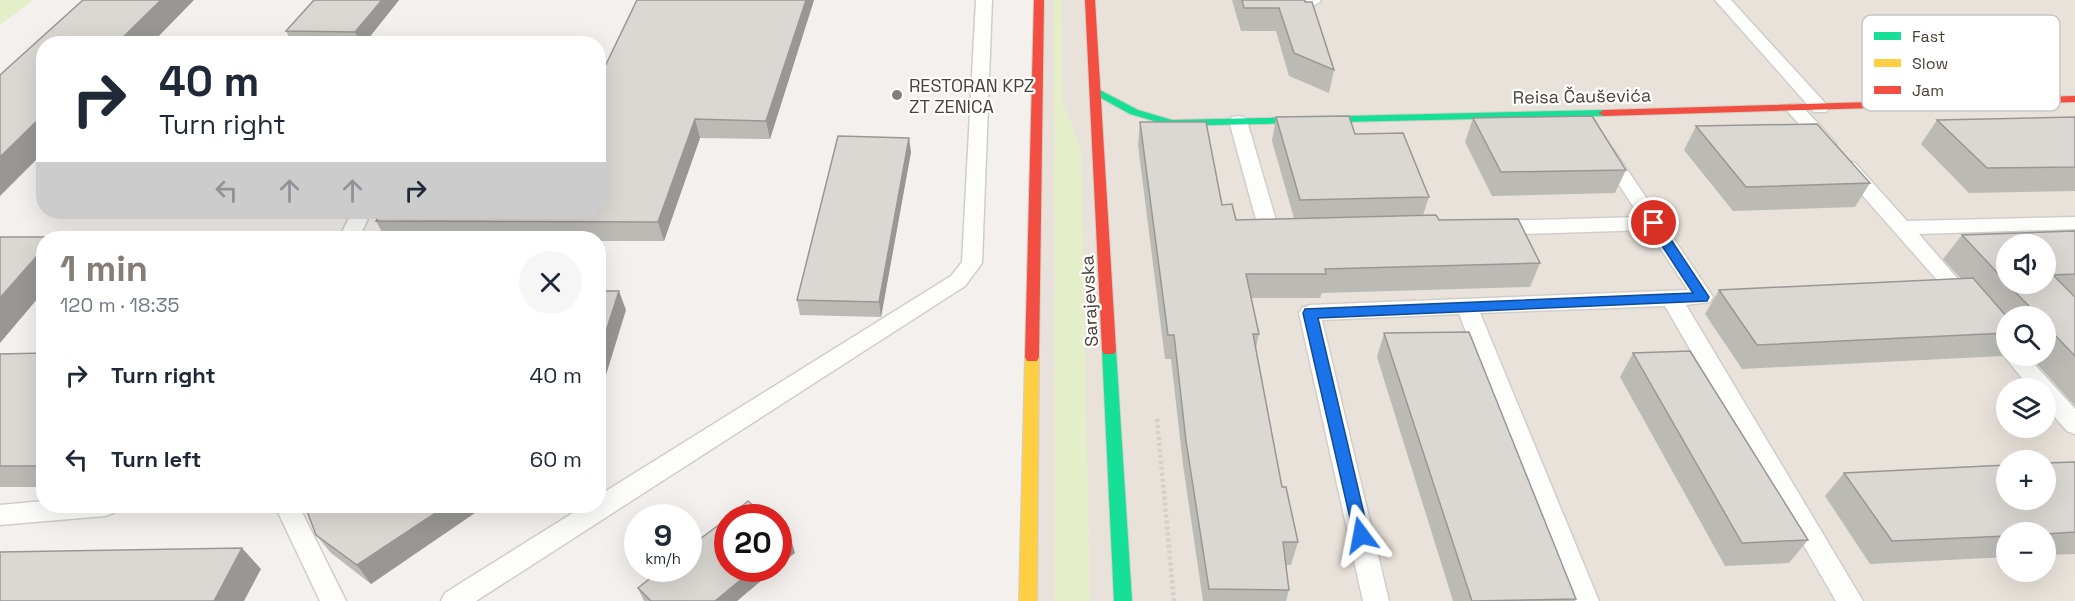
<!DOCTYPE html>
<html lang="en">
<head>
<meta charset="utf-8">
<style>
	:root { --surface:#fff; --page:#f6f6f7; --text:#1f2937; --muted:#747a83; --accent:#867e76 }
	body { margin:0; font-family:"Space Grotesk",sans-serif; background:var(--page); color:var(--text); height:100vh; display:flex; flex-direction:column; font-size:22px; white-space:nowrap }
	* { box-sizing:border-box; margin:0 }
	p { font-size:20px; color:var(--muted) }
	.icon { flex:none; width:33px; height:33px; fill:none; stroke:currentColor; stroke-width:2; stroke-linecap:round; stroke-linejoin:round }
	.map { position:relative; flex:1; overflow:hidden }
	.drawer { position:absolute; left:36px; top:231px; width:570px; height:282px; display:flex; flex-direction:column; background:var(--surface); border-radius:24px; box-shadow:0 6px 24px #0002 }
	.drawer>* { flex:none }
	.guide { position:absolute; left:36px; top:36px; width:570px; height:183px; border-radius:24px; box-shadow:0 6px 24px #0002; background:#fff; color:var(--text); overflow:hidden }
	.controls { position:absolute; left:1996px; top:234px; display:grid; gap:12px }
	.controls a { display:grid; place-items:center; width:60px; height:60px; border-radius:50%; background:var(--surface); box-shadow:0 6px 24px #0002; font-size:30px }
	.speed { position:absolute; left:624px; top:504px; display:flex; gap:12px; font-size:30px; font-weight:700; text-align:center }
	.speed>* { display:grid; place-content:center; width:78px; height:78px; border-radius:50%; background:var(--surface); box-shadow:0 6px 24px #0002; line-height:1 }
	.speed small { font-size:15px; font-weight:400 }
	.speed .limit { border:9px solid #d22; background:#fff; color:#111 }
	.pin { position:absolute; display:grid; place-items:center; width:51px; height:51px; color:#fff; margin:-26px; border:3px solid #fff; border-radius:50%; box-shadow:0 2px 6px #0007 }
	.me { position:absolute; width:66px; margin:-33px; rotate:347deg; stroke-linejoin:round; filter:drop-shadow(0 0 4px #0008) }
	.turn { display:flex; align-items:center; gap:21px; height:126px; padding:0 24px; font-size:27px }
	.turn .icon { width:78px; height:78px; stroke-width:2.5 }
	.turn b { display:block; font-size:42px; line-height:51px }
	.lanes { display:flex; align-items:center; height:57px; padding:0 24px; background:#0003; justify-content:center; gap:30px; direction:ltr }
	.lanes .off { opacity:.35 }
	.round { display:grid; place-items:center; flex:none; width:63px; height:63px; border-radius:32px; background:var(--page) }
	.summary { display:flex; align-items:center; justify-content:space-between; height:102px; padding:0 24px }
	h1 { font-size:36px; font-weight:600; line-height:45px; color:var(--accent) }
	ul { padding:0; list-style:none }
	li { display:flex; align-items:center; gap:18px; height:84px; padding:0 24px }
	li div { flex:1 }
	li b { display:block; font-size:22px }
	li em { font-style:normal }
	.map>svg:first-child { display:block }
</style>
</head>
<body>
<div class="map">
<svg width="2075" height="601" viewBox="0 0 2075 601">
	<rect width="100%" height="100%" fill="#f3f0ed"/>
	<path fill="#e8e2da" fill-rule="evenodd" d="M 1039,0 L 2075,0 L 2075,601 L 1027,601 ZM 2007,244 L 2046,244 L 2046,284 L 2007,284 ZM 2007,316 L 2046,316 L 2046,356 L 2007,356 ZM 2007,388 L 2046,388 L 2046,428 L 2007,428 ZM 2007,460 L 2046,460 L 2046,500 L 2007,500 ZM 2007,532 L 2046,532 L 2046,572 L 2007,572 Z"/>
	<path fill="#e4efca" d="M 0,0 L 33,0 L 0,25 Z
		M 1054,0 L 1062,0 L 1063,103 L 1081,148 L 1090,601 L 1055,601 Z"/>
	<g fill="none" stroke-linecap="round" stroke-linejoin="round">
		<defs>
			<path id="lane" d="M 976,0 L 992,0 L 982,263 L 965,286 L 476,601 L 441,601 L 445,593 L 584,506 L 598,506 L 598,496 L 951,276 L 962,262 Z
				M 1304,0 L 1320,0 L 1321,1 L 1313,6 L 1308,4 Z
				M 1715,0 L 1731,0 L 1826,104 L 1829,108 L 1826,112 L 1814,112 Z
				M 1795,104 L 1801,105 L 1833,140 L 1836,144 L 1833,148 L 1821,148 L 1789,113 L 1786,109 L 1789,105 Z
				M 1238,116 L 1244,117 L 1247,121 L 1278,227 L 1289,229 L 1292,234 L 1289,239 L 1282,241 L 1263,239 L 1260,234 L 1229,121 L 1232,117 Z
				M 1608,148 L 1614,150 L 1713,297 L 1710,302 L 1686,305 L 1863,601 L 1836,601 L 1665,306 L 1480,313 L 1599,601 L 1573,601 L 1459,314 L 1322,320 L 1389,601 L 1363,601 L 1299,313 L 1302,308 L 1310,305 L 1688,290 L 1648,230 L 1493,235 L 1486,233 L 1483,228 L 1486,223 L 1493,221 L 1640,217 L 1599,154 L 1602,150 Z
				M 1848,161 L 1855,163 L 1907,221 L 2075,217 L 2075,229 L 1919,234 L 1969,292 L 1966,297 L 1959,299 L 1952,297 L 1841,171 L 1839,167 L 1841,163 Z
				M 352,212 L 371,212 L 359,238 L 339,238 Z
				M 2007,351 L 2007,356 L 2027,356 L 2075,409 L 2075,434 L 2067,431 L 2046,407 L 2046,388 L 2030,388 L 2004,356 Z
				M 44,501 L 44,506 L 117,506 L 114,513 L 105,516 L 0,525 L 0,505 Z
				M 275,506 L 299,506 L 346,601 L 320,601 Z"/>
			<path id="fast" d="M 1096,88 L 1138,110 L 1172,120 L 1604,110 L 1610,113 L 1604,116 L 1171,126 L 1130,114 L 1092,93 L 1090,91 Z
				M 1109,345 L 1114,346 L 1116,350 L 1132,601 L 1114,601 L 1102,350 L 1104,346 Z"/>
			<path id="slow" d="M 1032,352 L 1037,353 L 1039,357 L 1037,601 L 1019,601 L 1025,357 L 1027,353 Z"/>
			<path id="jam" d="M 1034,0 L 1044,0 L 1039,357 L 1037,361 L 1027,361 L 1025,357 Z
				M 1085,0 L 1095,0 L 1116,350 L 1114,354 L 1104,354 L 1102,350 Z
				M 2075,96 L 2075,102 L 1604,116 L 1598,113 L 1604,110 Z"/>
		</defs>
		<use href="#lane" stroke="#d1ceca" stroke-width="3"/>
		<use href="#fast" stroke="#d3cdc3" stroke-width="2"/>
		<use href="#slow" stroke="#d3cdc3" stroke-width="2"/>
		<use href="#jam" stroke="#d3cdc3" stroke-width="2"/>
		<path stroke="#d3d0cb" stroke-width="4.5" stroke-dasharray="3 3" stroke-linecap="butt" d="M 1157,419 L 1174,601"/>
		<use href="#lane" fill="#fdfdfc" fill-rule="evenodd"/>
		<use href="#fast" fill="#16e098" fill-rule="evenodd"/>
		<use href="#slow" fill="#ffcf43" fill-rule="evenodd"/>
		<use href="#jam" fill="#f24e42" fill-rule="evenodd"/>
	</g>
	<path fill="#bcbab5" d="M 314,0 L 399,0 L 364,44 L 293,44 L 286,31 Z
		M 814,0 L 770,139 L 700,138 L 664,241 L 598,241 L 598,238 L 385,238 L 376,221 L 598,212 Z
		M 1232,0 L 1305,0 L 1334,70 L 1329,93 L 1289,76 L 1276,31 L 1241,31 Z
		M 1276,117 L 1355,134 L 1429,197 L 1423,215 L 1540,263 L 1530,287 L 1322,293 L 1320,298 L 1251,298 L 1259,334 L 1256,348 L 1282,487 L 1298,542 L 1291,565 L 1286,565 L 1289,590 L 1286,601 L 1203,601 L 1183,465 L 1171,359 L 1165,359 L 1138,145 L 1140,122 L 1222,205 L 1236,220 L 1294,218 L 1272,141 Z
		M 2075,117 L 2075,191 L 1969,193 L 1921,144 L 1937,120 Z
		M 1473,118 L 1626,170 L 1615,193 L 1492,196 L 1465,142 Z
		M 1696,126 L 1870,183 L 1855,207 L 1733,211 L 1684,150 Z
		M 911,152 L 881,317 L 800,315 L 797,300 Z
		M 2075,231 L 2075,406 L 2030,356 L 2046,356 L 2046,316 L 2007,316 L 2007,352 L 2003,356 L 1742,369 L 1705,314 L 1719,290 L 1961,279 L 1943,259 L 1962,235 Z
		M 1384,333 L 1576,599 L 1575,601 L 1453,601 L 1377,357 Z
		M 44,353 L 44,487 L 0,487 L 0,354 Z
		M 1633,353 L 1808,540 L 1789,563 L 1725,566 L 1620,377 Z
		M 2075,462 L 2075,554 L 2046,555 L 2046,532 L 2007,532 L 2007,557 L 1870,564 L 1825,496 L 1844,473 Z
		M 305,506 L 485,506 L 371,584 L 331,553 L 316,535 Z
		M 728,568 L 776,568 L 737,601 L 644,601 L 638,588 Z"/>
	<path fill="#999794" d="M 161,0 L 194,0 L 151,44 L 116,44 Z
		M 382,0 L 399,0 L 364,44 L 361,44 L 355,32 Z
		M 806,0 L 814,0 L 770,139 L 766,121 Z
		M 44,114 L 44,152 L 0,196 L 0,157 Z
		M 695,119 L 700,138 L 664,241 L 658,222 Z
		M 909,138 L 911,152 L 881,317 L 879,302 Z
		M 44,248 L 44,291 L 0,343 L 0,298 Z
		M 619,291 L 626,310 L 598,401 L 598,356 Z
		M 446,506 L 485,506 L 371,584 L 357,565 Z
		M 791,539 L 795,553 L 778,566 L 778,549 Z
		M 242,548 L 261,569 L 244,601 L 214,601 Z
		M 755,568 L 776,568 L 737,601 L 715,601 Z"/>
	<path fill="#dbd8d3" stroke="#999794" stroke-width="1.5" d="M 83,0 L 161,0 L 116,44 L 44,44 L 44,114 L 0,157 L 0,75 Z
		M 314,0 L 382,0 L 355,32 L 286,31 Z
		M 637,0 L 806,0 L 766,121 L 695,119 L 658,222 L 376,221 L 382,212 L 598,212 L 598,81 Z
		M 1242,0 L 1305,0 L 1305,2 L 1312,2 L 1334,70 L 1294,53 L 1279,8 L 1244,8 Z
		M 1349,116 L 1355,134 L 1403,133 L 1429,197 L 1300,200 L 1276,117 Z
		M 1592,116 L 1626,170 L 1501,172 L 1473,118 Z
		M 2075,117 L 2075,167 L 1987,168 L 1937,120 Z
		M 1140,122 L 1206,122 L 1222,205 L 1232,204 L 1236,220 L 1436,215 L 1439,220 L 1518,219 L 1540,263 L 1325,269 L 1326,274 L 1246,274 L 1259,334 L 1253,334 L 1282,487 L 1286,487 L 1298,542 L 1283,542 L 1289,590 L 1209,589 L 1186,441 L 1174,335 L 1168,335 Z
		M 1817,124 L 1870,183 L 1746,187 L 1696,126 Z
		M 838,136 L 909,138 L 879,302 L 797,300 Z
		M 2075,231 L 2075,274 L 2053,275 L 2075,297 L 2075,356 L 2050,330 L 2046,330 L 2046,316 L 2030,316 L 2030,307 L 2007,284 L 2046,284 L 2046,244 L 2007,244 L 2007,283 L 1962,235 Z
		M 0,237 L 53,237 L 52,238 L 44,238 L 44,248 L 0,298 Z
		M 1973,278 L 2007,317 L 2007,333 L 1757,345 L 1719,290 Z
		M 598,291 L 619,291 L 598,356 Z
		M 1469,332 L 1576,599 L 1472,601 L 1384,333 Z
		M 1690,351 L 1808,540 L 1742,543 L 1633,353 Z
		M 44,353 L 44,466 L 0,466 L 0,354 Z
		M 2075,462 L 2075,532 L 2046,534 L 2046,532 L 2007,532 L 2007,536 L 1892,541 L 1844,473 L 2007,465 L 2007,500 L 2046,500 L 2046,463 Z
		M 748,501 L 767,518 L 728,518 Z
		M 305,506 L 446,506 L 357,565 L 316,535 Z
		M 728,518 L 728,568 L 755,568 L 715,601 L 651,601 L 638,588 L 663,568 L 688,568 L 688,548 Z
		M 778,528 L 791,539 L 778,549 Z
		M 242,548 L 214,601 L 0,601 L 0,552 Z"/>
	<path fill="#1a73e8" stroke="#114b97" stroke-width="1.5" d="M 1654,219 L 1658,220 L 1707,294 L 1709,297 L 1707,301 L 1318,318 L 1369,535 L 1367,540 L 1361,542 L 1355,540 L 1303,313 L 1305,309 L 1693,293 L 1647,223 Z"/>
	<circle fill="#867e76" stroke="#fff" stroke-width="2" cx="897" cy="95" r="6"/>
	<g text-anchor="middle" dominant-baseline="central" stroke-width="4.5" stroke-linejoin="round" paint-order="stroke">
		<g font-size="18" fill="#4c4136" stroke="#fff" text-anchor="start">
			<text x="909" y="85">RESTORAN KPZ<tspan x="909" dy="21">ZT ZENICA</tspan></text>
		</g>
		<g font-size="18" fill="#4c4136" stroke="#fff">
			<text transform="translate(1582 96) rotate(-1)">Reisa Čauševića</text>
			<text transform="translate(1089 301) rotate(-93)">Sarajevska</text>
		</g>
	</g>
	<rect x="1862" y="15" width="198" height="96" rx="9" fill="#fff" stroke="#c9c6c3" stroke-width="1.5"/>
	<rect x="1874" y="32" width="27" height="8" fill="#16e098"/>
	<rect x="1874" y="59" width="27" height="8" fill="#ffcf43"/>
	<rect x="1874" y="86" width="27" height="8" fill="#f24e42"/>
	<g font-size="16" fill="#4c4136">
		<text x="1912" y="42">Fast</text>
		<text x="1912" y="69">Slow</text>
		<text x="1912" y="96">Jam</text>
	</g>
</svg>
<div class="controls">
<a><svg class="icon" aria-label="sound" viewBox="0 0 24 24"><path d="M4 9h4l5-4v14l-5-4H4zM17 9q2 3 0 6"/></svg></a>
<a><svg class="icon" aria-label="search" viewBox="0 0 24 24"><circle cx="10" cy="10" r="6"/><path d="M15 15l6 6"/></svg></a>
<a><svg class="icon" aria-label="layers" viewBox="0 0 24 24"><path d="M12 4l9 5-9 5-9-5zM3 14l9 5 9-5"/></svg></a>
<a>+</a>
<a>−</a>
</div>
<div class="speed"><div>9<small>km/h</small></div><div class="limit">20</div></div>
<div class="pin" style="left:1654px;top:223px;background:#d93025"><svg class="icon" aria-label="arrive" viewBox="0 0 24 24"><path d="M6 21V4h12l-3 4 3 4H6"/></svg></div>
<svg class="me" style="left:1361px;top:535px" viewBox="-20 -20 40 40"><path d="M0-17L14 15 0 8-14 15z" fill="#1a73e8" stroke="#fff" stroke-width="4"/></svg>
<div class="guide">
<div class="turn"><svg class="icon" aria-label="right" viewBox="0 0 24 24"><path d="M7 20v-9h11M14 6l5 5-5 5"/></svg><div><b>40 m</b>Turn right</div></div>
<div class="lanes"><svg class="icon off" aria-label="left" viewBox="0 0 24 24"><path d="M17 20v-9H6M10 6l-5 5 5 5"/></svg><svg class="icon off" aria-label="ahead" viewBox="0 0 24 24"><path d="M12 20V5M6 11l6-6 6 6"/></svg><svg class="icon off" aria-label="ahead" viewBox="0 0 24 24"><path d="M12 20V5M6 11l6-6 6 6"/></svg><svg class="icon" aria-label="right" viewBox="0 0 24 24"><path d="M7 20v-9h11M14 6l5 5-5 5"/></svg></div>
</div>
<section class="drawer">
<div class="summary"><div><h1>1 min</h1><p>120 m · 18:35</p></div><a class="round"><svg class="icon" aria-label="close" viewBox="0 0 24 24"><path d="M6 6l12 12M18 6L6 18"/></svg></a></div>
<ul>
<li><svg class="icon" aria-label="right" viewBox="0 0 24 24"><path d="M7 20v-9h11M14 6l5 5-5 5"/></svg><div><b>Turn right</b></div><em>40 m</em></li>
<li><svg class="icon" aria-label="left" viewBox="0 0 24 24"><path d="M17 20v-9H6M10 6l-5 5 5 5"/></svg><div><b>Turn left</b></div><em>60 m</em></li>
</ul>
</section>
</div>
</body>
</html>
